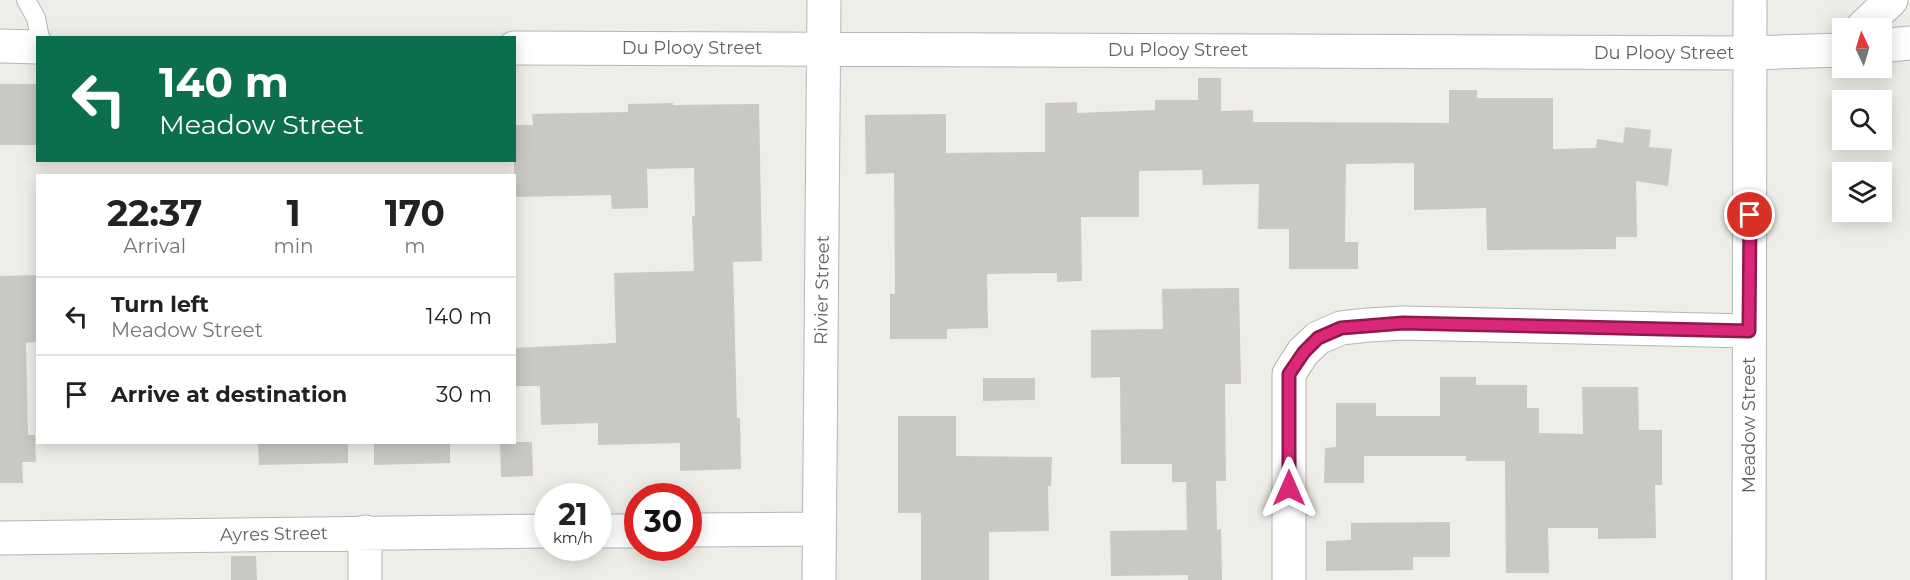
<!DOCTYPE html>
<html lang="en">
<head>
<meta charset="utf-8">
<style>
	:root { --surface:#fff; --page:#f6f6f6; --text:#222; --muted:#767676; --line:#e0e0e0 }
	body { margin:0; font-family:Montserrat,sans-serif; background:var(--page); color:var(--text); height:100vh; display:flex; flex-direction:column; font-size:22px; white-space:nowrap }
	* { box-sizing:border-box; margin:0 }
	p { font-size:20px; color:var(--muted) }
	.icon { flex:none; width:33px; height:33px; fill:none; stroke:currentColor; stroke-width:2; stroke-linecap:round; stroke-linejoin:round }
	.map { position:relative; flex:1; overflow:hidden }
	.sheet { position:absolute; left:36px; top:174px; width:480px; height:270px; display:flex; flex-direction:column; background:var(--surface); border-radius:0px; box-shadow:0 3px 15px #0003 }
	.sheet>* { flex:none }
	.hud { position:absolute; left:36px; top:36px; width:480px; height:126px; border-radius:0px; box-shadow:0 3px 15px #0003; background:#0b6e4f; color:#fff; overflow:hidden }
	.needle { width:39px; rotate:356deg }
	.controls { position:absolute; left:1832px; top:18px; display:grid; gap:12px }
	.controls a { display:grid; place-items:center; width:60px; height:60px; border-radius:0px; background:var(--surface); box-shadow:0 3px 15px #0003; font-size:30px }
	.speed { position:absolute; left:534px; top:483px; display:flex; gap:12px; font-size:30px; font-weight:700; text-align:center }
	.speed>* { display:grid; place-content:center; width:78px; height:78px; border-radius:50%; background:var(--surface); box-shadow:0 3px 15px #0003; line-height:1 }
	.speed small { font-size:15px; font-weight:400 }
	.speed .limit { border:9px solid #d22; background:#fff; color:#111 }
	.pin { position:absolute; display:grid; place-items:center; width:51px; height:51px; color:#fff; margin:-26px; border:3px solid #fff; border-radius:50%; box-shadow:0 2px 6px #0007 }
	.me { position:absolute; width:66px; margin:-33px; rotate:0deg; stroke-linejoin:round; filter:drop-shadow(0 0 4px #0008) }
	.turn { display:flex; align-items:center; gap:21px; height:126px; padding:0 24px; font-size:27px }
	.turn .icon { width:78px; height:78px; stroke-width:2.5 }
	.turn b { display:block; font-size:42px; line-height:51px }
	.eta { display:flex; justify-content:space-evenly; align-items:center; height:102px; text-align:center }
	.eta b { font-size:36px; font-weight:700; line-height:42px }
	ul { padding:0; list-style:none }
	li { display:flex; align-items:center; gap:18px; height:78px; padding:0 24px; border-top:2px solid var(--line) }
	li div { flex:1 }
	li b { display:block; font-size:22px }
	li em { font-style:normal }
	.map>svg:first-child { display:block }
</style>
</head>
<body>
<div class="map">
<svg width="1910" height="580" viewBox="0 0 1910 580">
	<rect width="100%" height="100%" fill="#efede7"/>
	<path fill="#cac8c3" d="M 1198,78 L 1221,78 L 1221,111 L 1253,110 L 1253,122 L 1449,123 L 1449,90 L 1477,90 L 1477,98 L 1553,98 L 1553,149 L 1596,148 L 1597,139 L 1623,143 L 1625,127 L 1651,130 L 1649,147 L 1672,149 L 1668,186 L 1636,181 L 1637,237 L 1616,237 L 1616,249 L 1487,250 L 1486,208 L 1414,210 L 1414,163 L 1346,164 L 1345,242 L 1358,242 L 1358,269 L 1289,269 L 1289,229 L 1258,229 L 1259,184 L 1203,185 L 1202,170 L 1139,171 L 1139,217 L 1081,217 L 1082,281 L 1057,282 L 1057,273 L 987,274 L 988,328 L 947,329 L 947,339 L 890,339 L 890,294 L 895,294 L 894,173 L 866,174 L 865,115 L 946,114 L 946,153 L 1045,152 L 1045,103 L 1077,102 L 1077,113 L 1155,110 L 1155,100 L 1198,100 Z
		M 0,84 L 38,84 L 38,145 L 0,145 Z
		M 673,103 L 673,105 L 759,104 L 762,261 L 733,262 L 737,418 L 740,418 L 741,469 L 680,471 L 680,443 L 598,445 L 598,423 L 541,425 L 540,386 L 514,386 L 514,348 L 616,343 L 614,273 L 694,271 L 692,216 L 695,216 L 694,168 L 647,169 L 648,208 L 612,209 L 611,195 L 514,197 L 514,125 L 533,125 L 532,114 L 628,112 L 628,104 Z
		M 38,275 L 38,342 L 26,343 L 28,435 L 35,435 L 36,462 L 22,462 L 23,483 L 0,483 L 0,276 Z
		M 1239,288 L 1241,384 L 1225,384 L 1226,481 L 1216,481 L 1217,530 L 1221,529 L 1222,580 L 1188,580 L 1188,575 L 1111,576 L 1110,531 L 1187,530 L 1186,482 L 1172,482 L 1172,464 L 1121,464 L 1120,377 L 1091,378 L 1091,330 L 1163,329 L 1162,289 Z
		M 1440,377 L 1476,377 L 1476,385 L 1527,385 L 1527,408 L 1539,408 L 1539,433 L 1583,434 L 1582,387 L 1638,387 L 1639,430 L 1662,430 L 1662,485 L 1655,485 L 1656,538 L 1598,539 L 1598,528 L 1548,528 L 1549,573 L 1506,573 L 1505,461 L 1466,461 L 1466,456 L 1364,456 L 1364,483 L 1324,483 L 1325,448 L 1336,447 L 1336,403 L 1376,403 L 1376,416 L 1440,416 Z
		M 983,378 L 1035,378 L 1035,400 L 983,401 Z
		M 898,416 L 956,416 L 956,456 L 1052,457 L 1051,486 L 1048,486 L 1049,531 L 989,532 L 989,580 L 921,580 L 921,513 L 898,513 Z
		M 258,442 L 348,442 L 348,463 L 259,465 Z
		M 374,442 L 450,442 L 450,463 L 374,465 Z
		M 514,442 L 532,442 L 533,476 L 501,477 L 500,443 Z
		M 1450,522 L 1450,557 L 1413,557 L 1413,570 L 1326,571 L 1326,541 L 1351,540 L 1351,523 Z
		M 231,556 L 256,556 L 257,580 L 231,580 Z"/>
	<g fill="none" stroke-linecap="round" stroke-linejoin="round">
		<defs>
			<path id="lane" d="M 26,0 L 36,18 L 40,38"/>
			<path id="street" d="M 0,46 L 38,47
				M 1881,46 L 1910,43
				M 514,48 L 1751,53 L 1842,50
				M 688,530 L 819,529
				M 598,531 L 638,531
				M 0,538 L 548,531
				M 365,580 L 365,532
				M 819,580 L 824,0
				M 1289,580 L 1289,374 L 1303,352 L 1318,338 L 1341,328 L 1368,325 L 1403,323 L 1749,331
				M 1749,580 L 1750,0"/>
			<path id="secondary" d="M 1862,28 L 1891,0
				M 1840,50 L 1842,48"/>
		</defs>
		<use href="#lane" stroke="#b4b6ba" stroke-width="20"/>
		<use href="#street" stroke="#b4b6ba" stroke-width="35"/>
		<use href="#secondary" stroke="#b3b5ba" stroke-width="35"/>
		<use href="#lane" stroke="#fff" stroke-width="18"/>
		<use href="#street" stroke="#fff" stroke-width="33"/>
		<use href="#secondary" stroke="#fff" stroke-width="33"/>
	</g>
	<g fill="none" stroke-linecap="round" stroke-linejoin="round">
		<defs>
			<path id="route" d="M 1289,488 L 1289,374 L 1304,352 L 1318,338 L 1341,328 L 1403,323 L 1749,331 L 1750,215"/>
		</defs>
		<use href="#route" stroke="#8e194d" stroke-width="15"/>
		<use href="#route" stroke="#db2777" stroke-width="10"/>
	</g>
	<g text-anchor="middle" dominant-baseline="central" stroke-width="4.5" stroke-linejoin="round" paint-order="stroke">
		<g font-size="18" fill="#5e6165" stroke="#fff">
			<text x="692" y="48">Du Plooy Street</text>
			<text x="1178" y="50">Du Plooy Street</text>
			<text x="1664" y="53">Du Plooy Street</text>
			<text transform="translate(822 290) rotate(-89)">Rivier Street</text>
			<text transform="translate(1749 425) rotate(-90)">Meadow Street</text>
			<text transform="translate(274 534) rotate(-1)">Ayres Street</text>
		</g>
	</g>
</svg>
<div class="controls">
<a><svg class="needle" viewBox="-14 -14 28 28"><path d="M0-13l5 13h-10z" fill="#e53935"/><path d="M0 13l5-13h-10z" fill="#767676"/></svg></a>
<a><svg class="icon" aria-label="search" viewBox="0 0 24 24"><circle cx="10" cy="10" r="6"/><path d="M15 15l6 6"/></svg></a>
<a><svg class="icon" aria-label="layers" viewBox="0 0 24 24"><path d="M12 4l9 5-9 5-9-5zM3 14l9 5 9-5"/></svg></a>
</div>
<div class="speed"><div>21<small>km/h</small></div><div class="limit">30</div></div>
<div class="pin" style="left:1750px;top:215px;background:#d93025"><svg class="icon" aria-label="arrive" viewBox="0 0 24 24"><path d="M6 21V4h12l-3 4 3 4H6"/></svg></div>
<svg class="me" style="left:1289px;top:488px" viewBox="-20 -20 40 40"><path d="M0-17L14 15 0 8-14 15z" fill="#db2777" stroke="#fff" stroke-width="4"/></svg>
<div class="hud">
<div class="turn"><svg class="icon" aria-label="left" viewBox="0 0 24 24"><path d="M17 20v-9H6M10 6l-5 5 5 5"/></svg><div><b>140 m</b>Meadow Street</div></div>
</div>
<section class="sheet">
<div class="eta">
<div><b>22:37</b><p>Arrival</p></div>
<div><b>1</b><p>min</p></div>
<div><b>170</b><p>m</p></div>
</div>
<ul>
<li><svg class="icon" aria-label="left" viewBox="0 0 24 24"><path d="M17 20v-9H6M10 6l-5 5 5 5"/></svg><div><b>Turn left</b><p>Meadow Street</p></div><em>140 m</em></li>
<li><svg class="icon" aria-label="arrive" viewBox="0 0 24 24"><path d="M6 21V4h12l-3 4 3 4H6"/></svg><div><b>Arrive at destination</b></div><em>30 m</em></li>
</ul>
</section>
</div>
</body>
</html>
